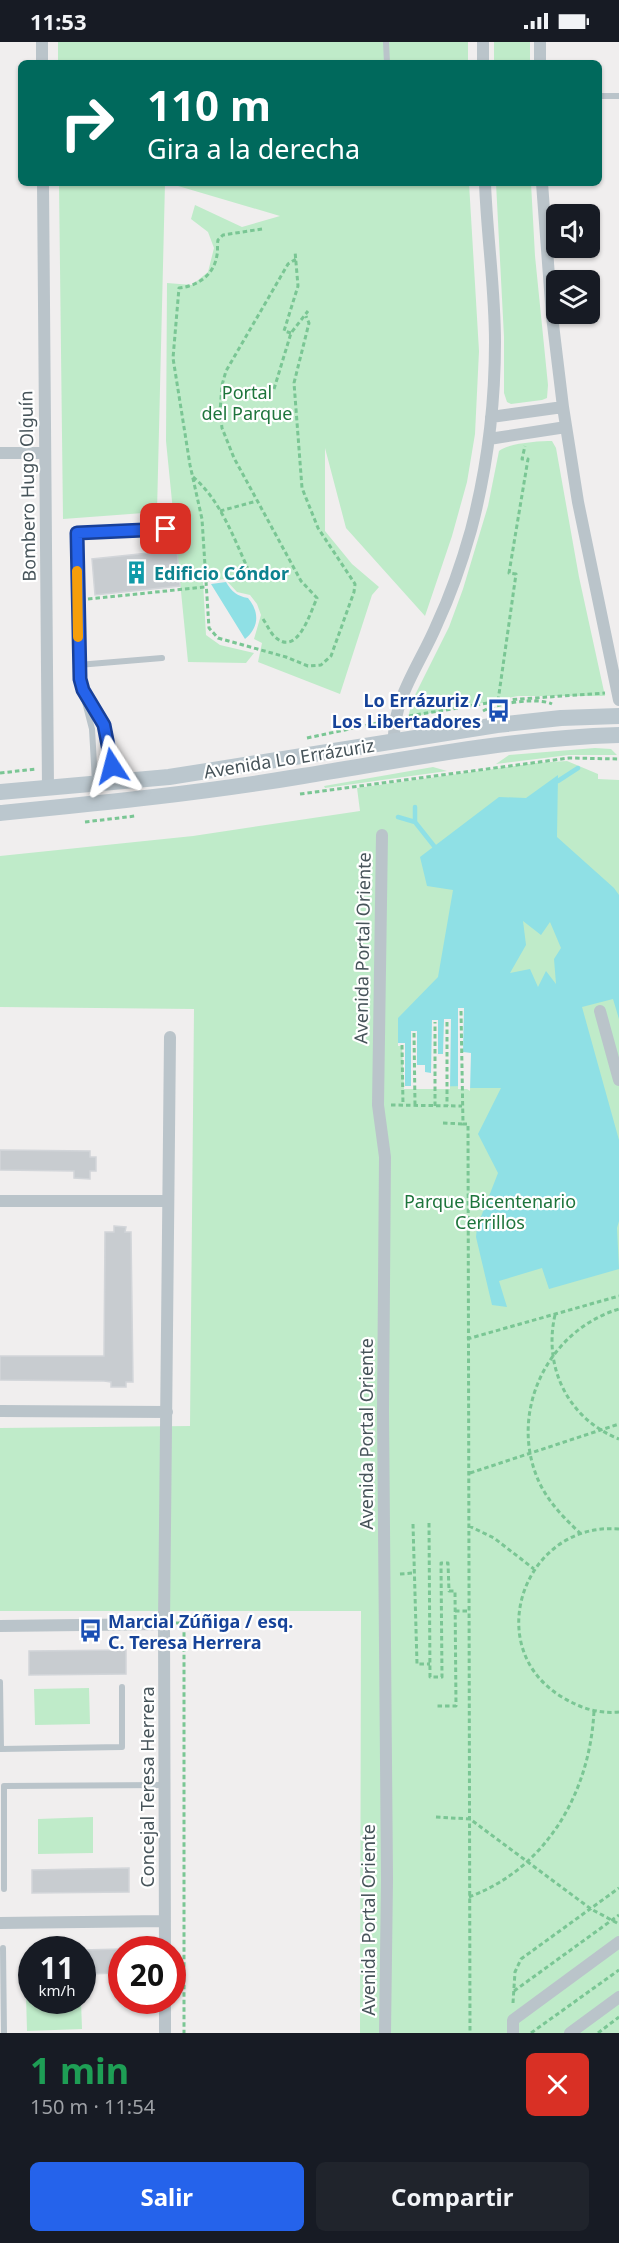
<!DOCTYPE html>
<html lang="es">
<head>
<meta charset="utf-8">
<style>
	:root { --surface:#171b24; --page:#20242c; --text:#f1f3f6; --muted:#9ea1a6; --accent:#2563eb }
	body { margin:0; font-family:"Noto Sans",sans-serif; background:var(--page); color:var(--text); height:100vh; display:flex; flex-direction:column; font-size:22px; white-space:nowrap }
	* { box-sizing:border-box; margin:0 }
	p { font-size:20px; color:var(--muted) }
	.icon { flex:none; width:33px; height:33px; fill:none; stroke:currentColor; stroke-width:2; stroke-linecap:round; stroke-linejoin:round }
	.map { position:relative; height:1991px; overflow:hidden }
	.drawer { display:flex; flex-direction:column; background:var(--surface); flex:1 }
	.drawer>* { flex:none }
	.top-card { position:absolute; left:18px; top:18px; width:584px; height:126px; border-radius:9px; box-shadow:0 2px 4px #0004; background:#00695c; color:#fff; overflow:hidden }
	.tools { position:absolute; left:546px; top:162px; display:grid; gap:12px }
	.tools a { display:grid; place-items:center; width:54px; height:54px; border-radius:9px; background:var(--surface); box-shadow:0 2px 4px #0004; font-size:30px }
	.speed { position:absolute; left:18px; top:1894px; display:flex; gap:12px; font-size:30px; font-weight:700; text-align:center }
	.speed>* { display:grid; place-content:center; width:78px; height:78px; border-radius:50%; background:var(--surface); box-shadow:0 2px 4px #0004; line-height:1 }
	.speed small { font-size:15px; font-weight:400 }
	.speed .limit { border:9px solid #d22; background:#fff; color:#111 }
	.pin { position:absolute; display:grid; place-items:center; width:51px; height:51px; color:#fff; margin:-26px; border-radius:12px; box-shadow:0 3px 9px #0006 }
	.me { position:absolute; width:66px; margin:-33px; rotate:351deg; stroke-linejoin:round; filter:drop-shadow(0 0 4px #0008) }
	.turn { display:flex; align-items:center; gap:21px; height:126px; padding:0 30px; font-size:27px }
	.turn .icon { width:78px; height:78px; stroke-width:2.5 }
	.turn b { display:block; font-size:42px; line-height:51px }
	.round { display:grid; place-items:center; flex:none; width:63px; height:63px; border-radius:9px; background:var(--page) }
	.overview { display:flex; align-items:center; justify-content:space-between; height:102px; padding:0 30px }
	h1 { font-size:36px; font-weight:700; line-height:45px; color:#1e9e55 }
	.button { display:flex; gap:12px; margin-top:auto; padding:12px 30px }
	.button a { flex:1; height:69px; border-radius:9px; background:var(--accent); color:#fff; font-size:24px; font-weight:700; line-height:69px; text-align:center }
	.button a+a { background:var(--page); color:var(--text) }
	.status { display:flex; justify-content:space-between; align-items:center; height:42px; padding:0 30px; background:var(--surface); direction:ltr }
	.status svg { height:16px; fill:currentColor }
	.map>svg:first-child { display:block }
</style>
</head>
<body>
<div class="status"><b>11:53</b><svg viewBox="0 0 49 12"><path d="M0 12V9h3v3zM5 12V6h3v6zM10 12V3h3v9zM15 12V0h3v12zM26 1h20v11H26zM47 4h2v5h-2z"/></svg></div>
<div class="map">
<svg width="619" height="1991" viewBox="0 0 619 1991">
	<rect width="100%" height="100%" fill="#f0eeee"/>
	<path fill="#bfebc9" d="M 58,0 L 468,0 L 468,21 L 58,21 Z
		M 494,0 L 530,0 L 530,21 L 494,21 Z
		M 59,141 L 165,141 L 157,470 L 63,477 Z
		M 168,141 L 469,141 L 479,309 L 475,392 L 467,440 L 452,494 L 425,574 L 346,486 L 325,406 L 325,489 L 352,522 L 379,545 L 372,553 L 340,652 L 258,620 L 262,601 L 254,597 L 261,573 L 257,562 L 250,553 L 237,550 L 225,537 L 203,540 L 206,593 L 220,603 L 254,611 L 246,621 L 188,620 L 166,399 L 167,241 L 192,243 L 208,230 L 214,206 L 208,190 L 191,177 L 195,163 L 242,185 L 280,174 Z
		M 496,141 L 531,141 L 535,214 L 548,343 L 547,356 L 542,358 L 511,362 L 507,360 L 504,351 L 504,295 Z
		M 552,399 L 556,406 L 579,535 L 605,654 L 518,654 L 411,675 L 409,672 L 412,659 L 449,585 L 463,547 L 488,464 L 499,409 C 509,401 539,399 552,399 Z
		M 595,706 L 611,707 L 617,713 L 569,713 L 496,722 L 509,713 Z
		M 567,719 L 598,732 L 598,737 L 619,738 L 619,1991 L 360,1991 L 361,1569 L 0,1569 L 0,1386 L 190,1384 L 194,967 L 0,965 L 0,814 L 193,794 L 360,769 L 357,746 L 536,721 Z
		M 433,725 L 447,729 L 325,746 L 324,744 Z
		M 89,1646 L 90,1682 L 35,1683 L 34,1647 Z
		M 93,1775 L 93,1811 L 38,1812 L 38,1777 Z
		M 26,1953 L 31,1953 L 32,1959 L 81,1959 L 82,1987 L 27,1989 Z"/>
	<path fill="#8fe0e5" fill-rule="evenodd" d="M 226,540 C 232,550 237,554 248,556 C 259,569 260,585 245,597 L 211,542 Z
		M 558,733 L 557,795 L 614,846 L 619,853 L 619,977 L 613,957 L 582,965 L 619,1098 L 619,1179 L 617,1186 L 619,1227 L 549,1247 L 542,1226 L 499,1239 L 507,1265 L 492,1263 L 476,1195 L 477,1185 L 498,1131 L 478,1092 L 501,1046 L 470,1046 L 470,1044 L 405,1045 L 405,1001 L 398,1001 L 398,976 L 438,935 L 453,848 L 427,844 L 420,815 L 499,755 L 526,756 ZM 523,879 L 541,893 L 550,880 L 561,906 L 554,917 L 556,942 L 546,929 L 538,945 L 530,927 L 510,931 L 526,903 Z"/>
	<path fill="#f0eeee" d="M 458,966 L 464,966 L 463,1010 L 471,1011 L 470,1049 L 467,1047 L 458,1047 Z
		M 444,977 L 451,977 L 450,1047 L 404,1047 L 402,1004 L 398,1004 L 398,1001 L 405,1001 L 405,1044 L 411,1044 L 411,989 L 417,989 L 417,1023 L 425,1023 L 425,1030 L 431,1031 L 432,978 L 438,978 L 438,1012 L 443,1012 Z"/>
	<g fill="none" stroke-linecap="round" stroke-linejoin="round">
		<path stroke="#8fe0e5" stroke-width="4.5" d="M 558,739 L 578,726
			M 398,775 L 415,780 L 434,804
			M 415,780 L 415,765"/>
	</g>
	<path fill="#c8ccd0" stroke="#d2d5d9" stroke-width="1.5" d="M 177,508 L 180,544 L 95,553 L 92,517 Z
		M 0,1108 L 90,1109 L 90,1115 L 96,1115 L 96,1129 L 90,1129 L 90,1137 L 74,1136 L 74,1129 L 0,1128 Z
		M 114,1184 L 126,1185 L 125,1190 L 131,1190 L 133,1340 L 126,1340 L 126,1345 L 111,1345 L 111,1340 L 104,1339 L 0,1338 L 0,1314 L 104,1314 L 105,1190 L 114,1190 Z
		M 126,1608 L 126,1632 L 29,1633 L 29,1609 Z
		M 129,1826 L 129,1850 L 32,1851 L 32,1828 Z
		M 122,1907 L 122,1931 L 87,1932 L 87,1926 L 82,1926 L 82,1908 Z"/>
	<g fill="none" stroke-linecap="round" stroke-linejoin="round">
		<path stroke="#7ac694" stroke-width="3" stroke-dasharray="4.5 3" stroke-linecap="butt" d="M 262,187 L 223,193 L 218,198 C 217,203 218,208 217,213 C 214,233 198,244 179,246 L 173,316 L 190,423 L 202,477 L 209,586 L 218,596 L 286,615 L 308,624 L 321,623 L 331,614 L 354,550 L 355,542 L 318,486 L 302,446 L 294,341 L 309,281 L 306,274
			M 291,291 L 284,289 L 298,244 L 295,209
			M 274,347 L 291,291 L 308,269
			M 193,435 C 222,459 236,502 252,536
			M 220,469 L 257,459
			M 88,557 L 205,545
			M 263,577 C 267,583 270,590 274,594 C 297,617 310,571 317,556 L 301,539 L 234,416 L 222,386 L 220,370 L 222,343 L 226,329 L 288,222 L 296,217
			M 498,659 L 516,532 L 509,531 L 528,417 L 522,417 L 525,404
			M 483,669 C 498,661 537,655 552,662
			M 409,674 L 506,658 L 605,651
			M 307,696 L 382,680
			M 0,731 L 36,727
			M 300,752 L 569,716 L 619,717
			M 85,780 L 135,774
			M 461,969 L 463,1082 L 468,1082 L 470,1991
			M 447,980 L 447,1064
			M 414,991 L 415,1063
			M 402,1003 L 403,1063
			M 391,1063 L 462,1064
			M 435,1064 L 435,980
			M 443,1081 L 463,1082
			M 555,1273 C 543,1325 568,1377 619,1397
			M 467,1297 L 619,1254
			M 470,1431 L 619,1382
			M 429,1481 L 430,1635 L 442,1635 L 441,1521 L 448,1521 L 449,1549 L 455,1549 L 456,1664 L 436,1664
			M 413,1482 L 417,1622 L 430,1622
			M 469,1484 L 494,1496 L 534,1527
			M 619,1487 C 525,1479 479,1605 562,1655 C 580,1666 598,1672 619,1670
			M 581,1492 C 565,1477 550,1462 540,1442 C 507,1373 546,1289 619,1267
			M 400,1532 L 413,1531
			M 455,1569 L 469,1569
			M 176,1581 L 181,1581 L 184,1587 L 184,1991
			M 436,1775 L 470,1777 L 591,1867 L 619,1882
			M 469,1855 C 547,1826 590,1750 594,1669
			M 514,1949 L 619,1873
			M 513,1961 L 515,1930 L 521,1917 L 619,1846
			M 531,1991 L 619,1928
			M 598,1991 L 619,1975"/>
		<path stroke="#bac4ca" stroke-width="6" d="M 386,0 L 387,21
			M 598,54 L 619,54
			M 78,623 L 162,616
			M 85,651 L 104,683 L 115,739
			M 95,740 L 92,687 L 79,637 L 78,623 L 77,491 L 166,487
			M 0,1640 L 1,1707 L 122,1705 L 122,1645
			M 4,1847 L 4,1744 L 164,1743
			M 3,1906 L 4,1991"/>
		<path stroke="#bac4ca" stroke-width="12" d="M 42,0 L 42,21
			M 483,0 L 483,21
			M 540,21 L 540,0
			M 43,141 L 48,747
			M 542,141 L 552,274 L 563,365 L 578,460 L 619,658
			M 491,375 L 563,365
			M 489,397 L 566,385
			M 0,411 L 45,411
			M 394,700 C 392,657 421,621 437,582 C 451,552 462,520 471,488 C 487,427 495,363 495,300 C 495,247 487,194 485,141
			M 382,793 L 378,1063 L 385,1115 L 383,1369 L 387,1837 L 385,1991
			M 600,969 L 619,1038
			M 0,1159 L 168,1159
			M 0,1369 L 167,1370
			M 0,1584 L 164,1582
			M 0,1881 L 165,1879
			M 165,1908 L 164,1582 L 170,995
			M 165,1959 L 165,1991
			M 513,1991 L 513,1978 L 619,1900
			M 570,1991 L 619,1955"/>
		<path stroke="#bbc7ce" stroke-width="16" d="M 0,750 L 169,735 L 497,683 L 561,676 L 619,674
			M 0,771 C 101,761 203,751 303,734 C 409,717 511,696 619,693"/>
	</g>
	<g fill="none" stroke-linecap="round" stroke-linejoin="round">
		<defs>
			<path id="route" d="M 112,724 L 104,683 L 83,648 L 80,637 L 77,491 L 166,487"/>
		</defs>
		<use href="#route" stroke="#184099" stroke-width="15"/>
		<use href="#route" stroke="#2563eb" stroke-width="10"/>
		<path stroke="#f59e0b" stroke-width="10" d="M 77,529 L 78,595"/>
	</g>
	<defs>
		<symbol id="building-bare" viewBox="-9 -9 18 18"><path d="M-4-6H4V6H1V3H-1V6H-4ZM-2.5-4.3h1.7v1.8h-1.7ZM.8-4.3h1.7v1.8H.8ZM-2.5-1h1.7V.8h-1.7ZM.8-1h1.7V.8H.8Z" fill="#0f9aa8" stroke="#fff" stroke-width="2.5" paint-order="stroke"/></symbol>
		<symbol id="bus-bare" viewBox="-9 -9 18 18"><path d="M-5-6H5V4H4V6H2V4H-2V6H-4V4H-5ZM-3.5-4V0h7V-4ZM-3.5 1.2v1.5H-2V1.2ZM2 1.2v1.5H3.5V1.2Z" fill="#1a4fb4" stroke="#fff" stroke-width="2.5" paint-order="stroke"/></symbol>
	</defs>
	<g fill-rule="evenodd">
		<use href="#building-bare" x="120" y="514" width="33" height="33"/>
		<use href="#bus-bare" x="482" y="652" width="33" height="33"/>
		<use href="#bus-bare" x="74" y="1572" width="33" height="33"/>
	</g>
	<g text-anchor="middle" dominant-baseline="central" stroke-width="4.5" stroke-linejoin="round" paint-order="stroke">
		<g font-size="18" fill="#1e753c" stroke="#fff">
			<text x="247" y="350">Portal<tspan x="247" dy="21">del Parque</tspan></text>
			<text x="490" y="1159">Parque Bicentenario<tspan x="490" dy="21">Cerrillos</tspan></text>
		</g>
		<g font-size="18" fill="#47545a" stroke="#fff">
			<text transform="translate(27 444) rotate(-91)">Bombero Hugo Olguín</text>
			<text transform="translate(289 716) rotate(-9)">Avenida Lo Errázuriz</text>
			<text transform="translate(362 906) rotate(-89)">Avenida Portal Oriente</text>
			<text transform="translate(366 1392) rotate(-90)">Avenida Portal Oriente</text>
			<text transform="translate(147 1745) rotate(-90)">Concejal Teresa Herrera</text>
			<text transform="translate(368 1878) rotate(-90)">Avenida Portal Oriente</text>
		</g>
		<g font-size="18" font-weight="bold" fill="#0d838f" stroke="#fff" text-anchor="start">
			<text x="154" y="531">Edificio Cóndor</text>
		</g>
		<g font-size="18" font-weight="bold" fill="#164399" stroke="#fff" text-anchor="end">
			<text x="481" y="658">Lo Errázuriz /<tspan x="481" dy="21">Los Libertadores</tspan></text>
			<text x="108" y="1579" text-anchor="start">Marcial Zúñiga / esq.<tspan x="108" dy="21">C. Teresa Herrera</tspan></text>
		</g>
	</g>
</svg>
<div class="tools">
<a><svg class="icon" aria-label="sound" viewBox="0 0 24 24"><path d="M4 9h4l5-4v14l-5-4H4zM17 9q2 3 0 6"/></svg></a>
<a><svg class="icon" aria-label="layers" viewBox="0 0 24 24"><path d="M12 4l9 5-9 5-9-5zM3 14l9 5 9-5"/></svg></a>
</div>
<div class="speed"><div>11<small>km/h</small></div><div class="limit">20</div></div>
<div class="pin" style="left:166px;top:487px;background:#d93025"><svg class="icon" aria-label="arrive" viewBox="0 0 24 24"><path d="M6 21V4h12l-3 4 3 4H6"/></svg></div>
<svg class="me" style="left:112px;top:724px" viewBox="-20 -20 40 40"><path d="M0-17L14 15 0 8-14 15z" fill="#2563eb" stroke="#fff" stroke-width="4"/></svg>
<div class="top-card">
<div class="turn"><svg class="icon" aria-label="right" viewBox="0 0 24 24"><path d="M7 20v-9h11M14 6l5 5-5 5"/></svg><div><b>110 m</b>Gira a la derecha</div></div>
</div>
</div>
<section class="drawer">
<div class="overview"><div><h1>1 min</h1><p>150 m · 11:54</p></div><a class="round" style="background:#d93025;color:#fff"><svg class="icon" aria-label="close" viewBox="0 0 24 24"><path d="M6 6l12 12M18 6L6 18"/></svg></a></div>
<div class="button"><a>Salir</a><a>Compartir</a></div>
</section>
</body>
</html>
